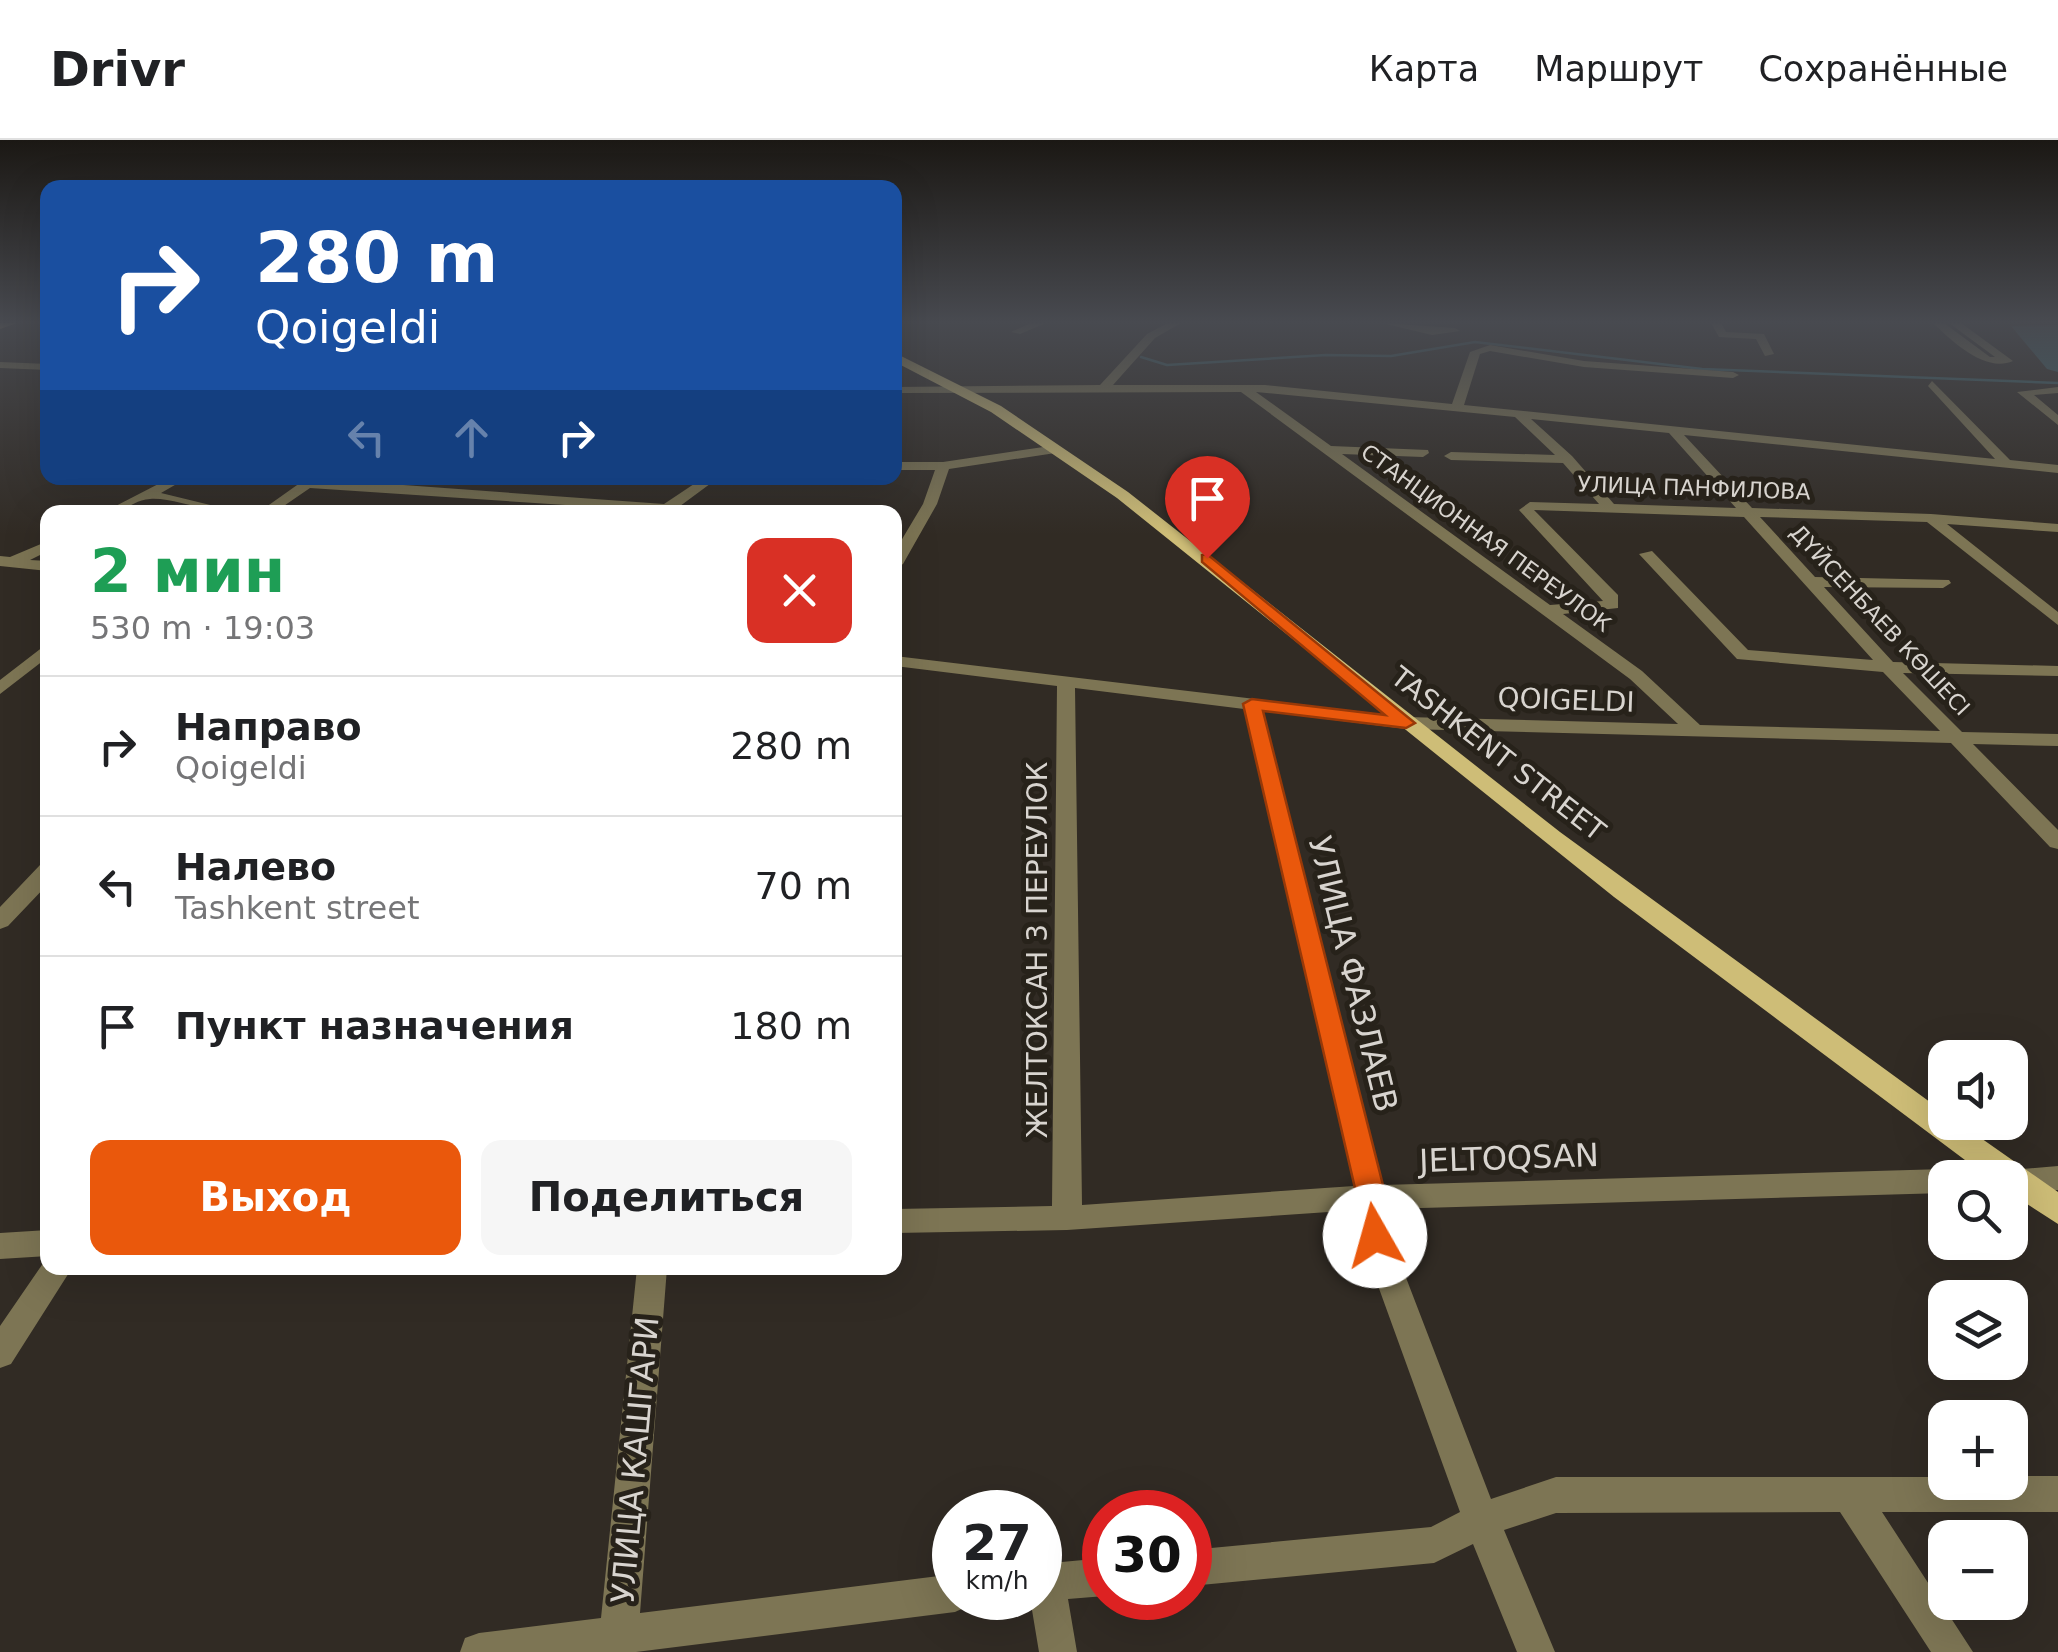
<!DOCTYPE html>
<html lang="ru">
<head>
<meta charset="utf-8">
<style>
	:root { --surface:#fff; --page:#f6f6f6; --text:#202124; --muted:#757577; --line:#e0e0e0; --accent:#ea580c }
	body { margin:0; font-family:"DejaVu Sans",sans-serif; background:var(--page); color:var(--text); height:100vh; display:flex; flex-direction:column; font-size:38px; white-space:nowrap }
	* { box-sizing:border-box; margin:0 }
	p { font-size:32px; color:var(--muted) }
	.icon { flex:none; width:55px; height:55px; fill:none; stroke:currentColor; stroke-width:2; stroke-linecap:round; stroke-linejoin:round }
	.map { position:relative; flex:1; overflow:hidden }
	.side { position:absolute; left:40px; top:365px; width:862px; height:770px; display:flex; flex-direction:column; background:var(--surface); border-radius:20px; box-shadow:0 10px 40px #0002 }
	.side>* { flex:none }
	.top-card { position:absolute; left:40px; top:40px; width:862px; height:305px; border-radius:20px; box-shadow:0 10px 40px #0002; background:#1a4fa0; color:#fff; overflow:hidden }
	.controls { position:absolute; left:1928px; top:900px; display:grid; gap:20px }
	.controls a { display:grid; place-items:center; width:100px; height:100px; border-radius:20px; background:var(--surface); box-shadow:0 10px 40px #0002; font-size:50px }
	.speed { position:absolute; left:932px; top:1350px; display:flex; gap:20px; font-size:50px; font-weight:700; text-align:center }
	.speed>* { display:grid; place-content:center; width:130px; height:130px; border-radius:50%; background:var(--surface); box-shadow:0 10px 40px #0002; line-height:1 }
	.speed small { font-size:25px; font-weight:400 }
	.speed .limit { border:15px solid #d22; background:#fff; color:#111 }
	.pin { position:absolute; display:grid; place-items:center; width:85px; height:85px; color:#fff; margin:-102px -42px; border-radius:50% 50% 50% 0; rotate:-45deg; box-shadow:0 0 10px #0007 }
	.pin .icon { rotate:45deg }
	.me { position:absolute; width:110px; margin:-55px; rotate:353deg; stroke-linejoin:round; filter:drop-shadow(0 0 8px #0008) }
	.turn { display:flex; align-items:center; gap:35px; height:210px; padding:0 50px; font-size:45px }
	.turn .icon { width:130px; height:130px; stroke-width:2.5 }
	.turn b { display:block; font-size:70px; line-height:85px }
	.lanes { display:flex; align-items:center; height:95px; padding:0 50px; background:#0003; justify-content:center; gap:50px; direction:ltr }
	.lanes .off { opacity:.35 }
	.round { display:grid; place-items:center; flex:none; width:105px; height:105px; border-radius:20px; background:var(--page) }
	.headline { display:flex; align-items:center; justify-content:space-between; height:170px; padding:0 50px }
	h1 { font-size:60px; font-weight:700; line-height:75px; color:#1e9e55 }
	.button { display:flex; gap:20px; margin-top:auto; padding:20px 50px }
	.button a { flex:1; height:115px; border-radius:20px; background:var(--accent); color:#fff; font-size:40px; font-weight:700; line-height:115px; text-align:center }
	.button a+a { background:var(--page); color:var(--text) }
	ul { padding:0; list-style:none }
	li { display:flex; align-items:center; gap:30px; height:140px; padding:0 50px; border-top:2px solid var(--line) }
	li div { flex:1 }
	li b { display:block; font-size:38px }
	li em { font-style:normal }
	header { display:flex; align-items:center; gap:60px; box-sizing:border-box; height:140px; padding:0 50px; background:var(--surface); border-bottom:2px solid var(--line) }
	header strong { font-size:48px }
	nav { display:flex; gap:55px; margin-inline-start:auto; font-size:35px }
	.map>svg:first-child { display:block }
</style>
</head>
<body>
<header>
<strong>Drivr</strong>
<nav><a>Карта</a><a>Маршрут</a><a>Сохранённые</a></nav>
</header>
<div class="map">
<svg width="2058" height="1512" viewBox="0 0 2058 1512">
	<rect width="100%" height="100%" fill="#312b24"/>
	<path fill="#3e6970" d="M 2058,185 L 2058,232 L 2047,229 L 2011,186 Z"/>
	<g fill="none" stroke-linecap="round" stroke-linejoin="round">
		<path stroke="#3e6970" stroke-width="2.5" d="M 1141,217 L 1167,225 L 1326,215 L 1391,216 L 1475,202 L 1702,229 L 2058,243"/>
		<path fill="#7d7554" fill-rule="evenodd" d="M 1031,183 L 1046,183 L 1020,194 L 1011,192 Z
			M 1168,183 L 1181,183 L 1155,198 L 1113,245 L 1265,245 L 1452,264 L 1470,212 L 1490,205 L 1584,221 L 1733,232 L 1739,235 L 1733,238 L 1584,227 L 1490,211 L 1480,214 L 1464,265 L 1995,319 L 1928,246 L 1932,241 L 2010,320 L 2058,325 L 2058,333 L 1684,295 L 1752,368 L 1931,374 L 2058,384 L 2058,392 L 1947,384 L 2058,472 L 2058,485 L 1927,382 L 1760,377 L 1815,437 L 1949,440 L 1951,443 L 1943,448 L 1824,447 L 1893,522 L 2058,526 L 2058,536 L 1903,533 L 1962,592 L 2058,594 L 2058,606 L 1973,604 L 2058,690 L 2058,709 L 2050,707 L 1951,603 L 1406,589 L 1263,571 L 1382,1045 L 1945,1029 L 1958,1038 L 1945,1038 L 1945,1053 L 1387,1069 L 1390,1096 L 1491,1359 L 1556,1337 L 1945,1337 L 1945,1342 L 2010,1342 L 2010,1336 L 2058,1336 L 2058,1372 L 1882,1372 L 1973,1512 L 1931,1512 L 1840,1372 L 1556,1373 L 1504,1390 L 1555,1512 L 1517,1512 L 1473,1404 L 1434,1423 L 1190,1446 L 1190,1410 L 1431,1387 L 1460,1372 L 1360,1096 L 1358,1070 L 1067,1090 L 895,1093 L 895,1069 L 1052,1066 L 1057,546 L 895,526 L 895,516 L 1406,577 L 1678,584 L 1630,539 L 1241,252 L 895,253 L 895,247 L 1100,245 L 1147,194 ZM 1256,252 L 1515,277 L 1555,315 L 1451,312 L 1444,316 L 1451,320 L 1563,323 L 1599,364 L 1530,362 L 1519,370 L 1603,461 L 1550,465 L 1342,314 L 1423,317 L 1429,313 L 1428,310 L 1331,306 ZM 1531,279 L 1669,293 L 1736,368 L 1614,364 L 1572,316 ZM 1534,370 L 1744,377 L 1873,520 L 1748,510 L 1652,411 L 1639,414 L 1737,519 L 1883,532 L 1940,591 L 1700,585 L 1642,531 L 1563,474 L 1618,468 L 1618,455 ZM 1075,548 L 1244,569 L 1354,1046 L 1082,1065 Z
			M 1382,183 L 1455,188 L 1460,191 L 1432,195 Z
			M 1711,183 L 1721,183 L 1726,192 L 1764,194 L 1774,214 L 1765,216 L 1756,199 L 1719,197 Z
			M 1933,183 L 1944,183 L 1990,217 L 1995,217 L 1949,183 L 1961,183 L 2013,221 C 1985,233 1953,202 1933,183 Z
			M 0,222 L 48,224 L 48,230 L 0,228 Z
			M 2058,247 L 2058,253 L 2034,255 L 2058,275 L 2058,285 L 2017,252 Z
			M 1057,305 L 1063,309 L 1062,312 L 949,329 L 937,364 L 903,424 L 895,429 L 895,411 L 923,364 L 935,330 L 895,330 L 895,322 L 943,322 Z
			M 170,338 L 187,338 L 161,353 L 239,372 C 209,374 173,357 150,359 C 133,360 125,373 104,372 Z
			M 307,338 L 664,364 L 703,338 L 718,338 L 672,372 L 310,348 L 275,372 L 259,372 Z
			M 48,401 L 48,411 L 30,420 L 48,421 L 48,431 L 0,426 L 0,416 L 10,417 Z
			M 48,503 L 48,517 L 0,554 L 0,540 Z
			M 48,723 L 48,744 L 8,786 L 0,789 L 0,767 L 40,725 Z
			M 2058,1026 L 2058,1050 L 2010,1051 L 2010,1038 L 1996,1038 L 2000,1031 Z
			M 48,1090 L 48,1116 L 0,1119 L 0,1093 Z
			M 46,1119 L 48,1128 L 72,1128 L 11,1224 L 0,1228 L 0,1186 Z
			M 637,1128 L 667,1128 L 640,1473 L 955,1434 L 955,1458 L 972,1458 L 968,1466 L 955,1472 L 636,1512 L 460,1512 L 465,1498 L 479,1493 L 601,1478 Z
			M 1105,1418 L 1105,1456 L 1068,1459 L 1077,1512 L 1039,1512 L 1030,1458 L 1040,1458 L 1040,1424 Z"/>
		<path fill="#cebd77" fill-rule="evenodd" d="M 0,183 L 17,183 L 0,189 Z
			M 895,213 L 1001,266 L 1128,352 L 1560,692 L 1945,973 L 1945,982 L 1958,982 L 2058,1052 L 2058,1084 L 2010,1053 L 2010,1038 L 1989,1038 L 1614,757 L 1117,358 L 991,272 L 895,222 Z"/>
	</g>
	<linearGradient id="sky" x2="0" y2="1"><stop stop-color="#1b1814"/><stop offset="0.46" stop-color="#484a50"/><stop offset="1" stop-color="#484a50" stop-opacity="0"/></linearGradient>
	<rect width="2058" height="395" fill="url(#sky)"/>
	<path fill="#ea580c" stroke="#983908" stroke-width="2.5" d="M 1207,414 L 1415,583 L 1406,588 L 1263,571 L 1386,1057 L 1390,1096 L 1386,1105 L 1375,1109 L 1364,1105 L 1357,1057 L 1243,564 L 1252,559 L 1385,575 L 1202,422 L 1202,415 Z"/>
	<g text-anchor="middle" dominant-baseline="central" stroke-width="10" stroke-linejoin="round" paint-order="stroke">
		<g font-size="22" fill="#d8d4cf" stroke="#27221a">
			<text transform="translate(1694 348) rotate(2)">УЛИЦА ПАНФИЛОВА</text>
			<text transform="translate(1486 398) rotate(36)">СТАНЦИОННАЯ ПЕРЕУЛОК</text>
			<text transform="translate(1880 480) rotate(47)">ДҮЙСЕНБАЕВ КӨШЕСІ</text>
		</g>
		<g font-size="28" fill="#d8d4cf" stroke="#27221a">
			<text transform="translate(1566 560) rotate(2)">QOIGELDI</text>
			<text transform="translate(1498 614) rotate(38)">TASHKENT STREET</text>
			<text transform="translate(1037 810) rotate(-90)">ЖЕЛТОКСАН 3 ПЕРЕУЛОК</text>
		</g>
		<g font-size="32" fill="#d8d4cf" stroke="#27221a">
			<text transform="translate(1353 834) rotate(76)">УЛИЦА ФАЗЛАЕВ</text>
			<text transform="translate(1509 1018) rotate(-2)">JELTOQSAN</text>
			<text transform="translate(635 1320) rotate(-85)">УЛИЦА КАШГАРИ</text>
		</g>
	</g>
</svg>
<div class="controls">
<a><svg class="icon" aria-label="sound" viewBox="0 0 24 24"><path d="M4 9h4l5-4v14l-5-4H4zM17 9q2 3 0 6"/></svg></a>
<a><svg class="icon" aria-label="search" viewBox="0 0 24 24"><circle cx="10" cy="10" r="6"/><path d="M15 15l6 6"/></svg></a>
<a><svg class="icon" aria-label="layers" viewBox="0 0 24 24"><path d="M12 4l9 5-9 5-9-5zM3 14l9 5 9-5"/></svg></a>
<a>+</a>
<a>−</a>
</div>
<div class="speed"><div>27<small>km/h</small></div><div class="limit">30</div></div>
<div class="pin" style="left:1207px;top:418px;background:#d93025"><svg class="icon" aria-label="arrive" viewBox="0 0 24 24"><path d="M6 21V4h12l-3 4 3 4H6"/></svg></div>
<svg class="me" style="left:1375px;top:1096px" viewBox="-20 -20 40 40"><circle r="19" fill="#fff"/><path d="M0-13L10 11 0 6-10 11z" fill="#ea580c"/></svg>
<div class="top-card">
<div class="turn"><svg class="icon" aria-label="right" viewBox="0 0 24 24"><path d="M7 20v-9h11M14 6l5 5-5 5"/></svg><div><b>280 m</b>Qoigeldi</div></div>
<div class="lanes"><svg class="icon off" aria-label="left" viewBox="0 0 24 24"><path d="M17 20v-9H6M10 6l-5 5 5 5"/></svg><svg class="icon off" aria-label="ahead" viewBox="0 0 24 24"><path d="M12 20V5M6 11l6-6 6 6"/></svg><svg class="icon" aria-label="right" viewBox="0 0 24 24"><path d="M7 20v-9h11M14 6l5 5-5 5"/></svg></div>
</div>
<section class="side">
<div class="headline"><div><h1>2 мин</h1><p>530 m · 19:03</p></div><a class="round" style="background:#d93025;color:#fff"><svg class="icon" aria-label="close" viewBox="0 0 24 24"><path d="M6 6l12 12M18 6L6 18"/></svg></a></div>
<ul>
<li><svg class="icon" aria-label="right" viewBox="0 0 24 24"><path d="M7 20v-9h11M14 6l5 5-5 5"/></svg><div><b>Направо</b><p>Qoigeldi</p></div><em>280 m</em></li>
<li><svg class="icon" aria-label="left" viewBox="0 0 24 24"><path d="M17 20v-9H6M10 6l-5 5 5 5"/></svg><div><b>Налево</b><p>Tashkent street</p></div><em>70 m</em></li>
<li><svg class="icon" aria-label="arrive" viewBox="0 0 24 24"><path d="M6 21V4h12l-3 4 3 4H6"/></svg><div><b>Пункт назначения</b></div><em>180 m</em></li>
</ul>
<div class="button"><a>Выход</a><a>Поделиться</a></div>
</section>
</div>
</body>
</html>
